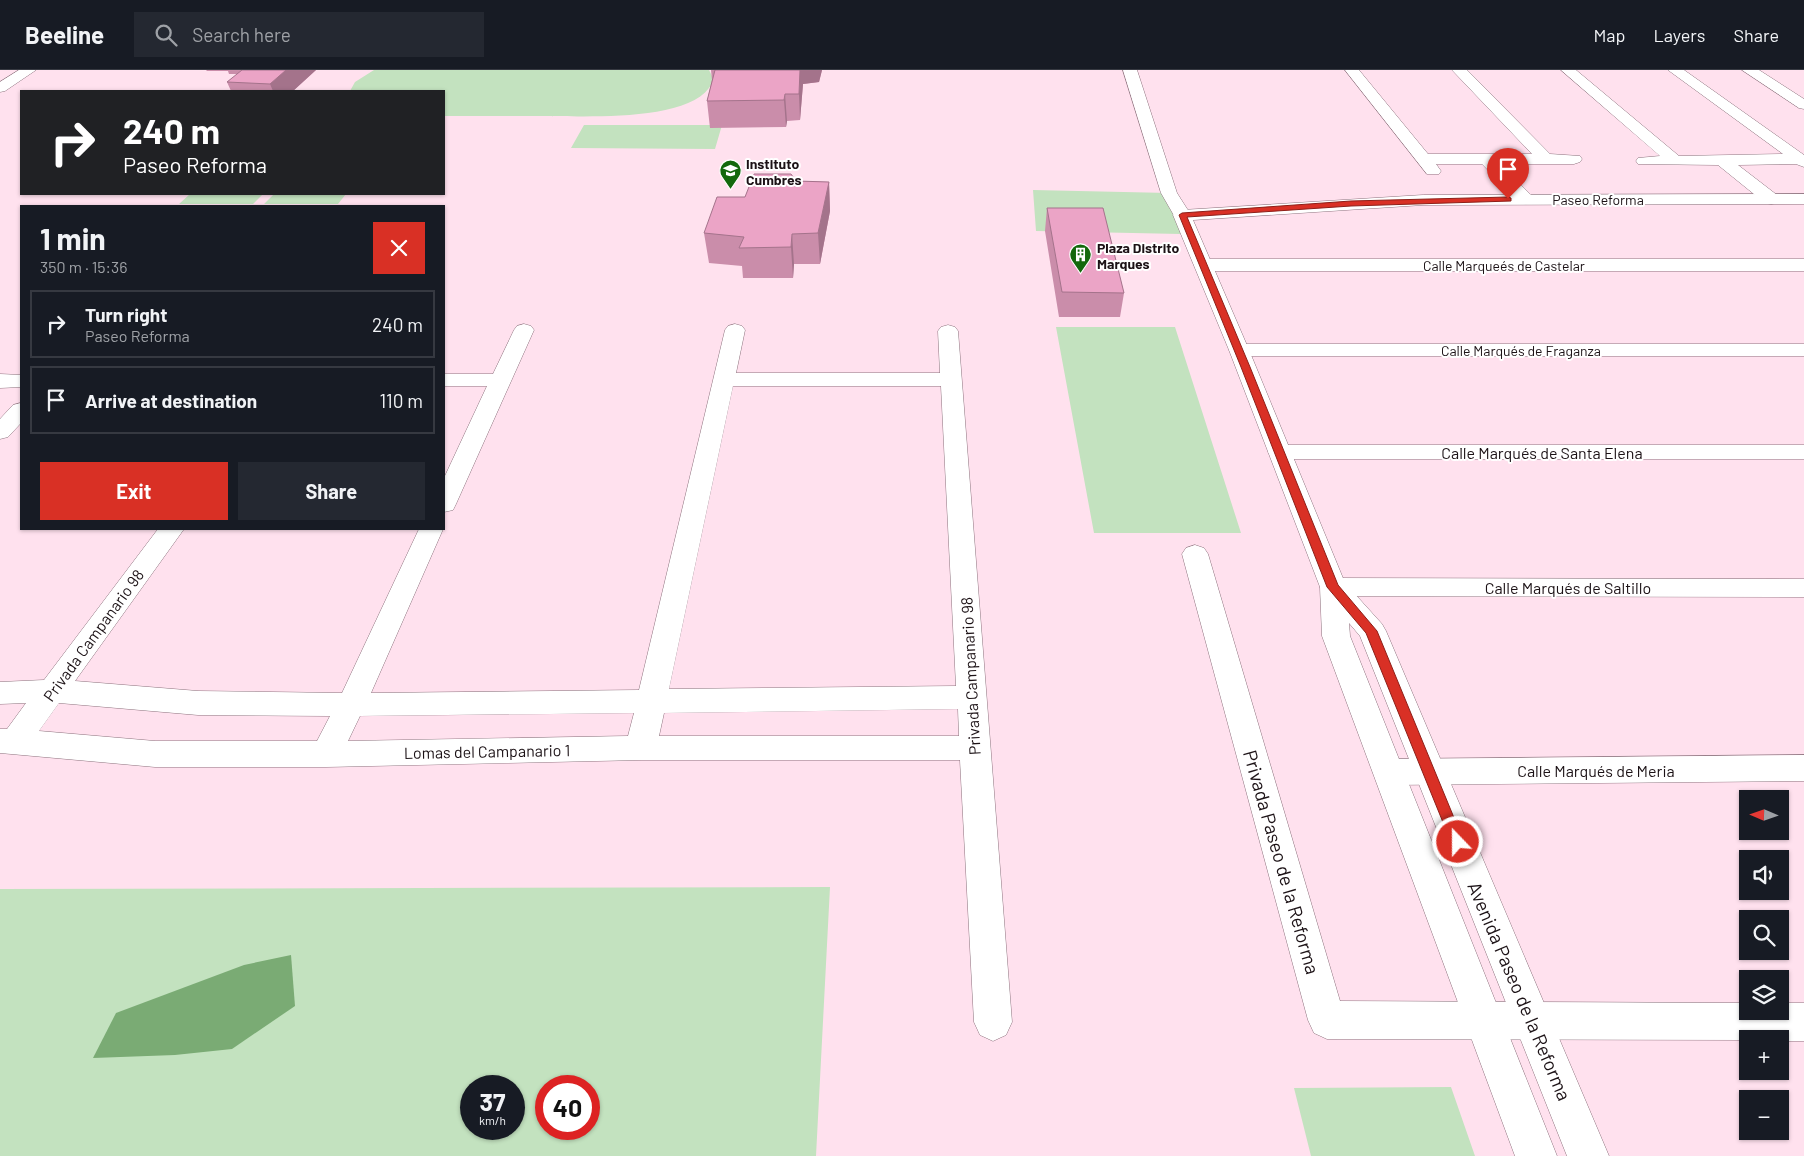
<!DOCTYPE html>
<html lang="en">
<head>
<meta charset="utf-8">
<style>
	:root { --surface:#171b24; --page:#242831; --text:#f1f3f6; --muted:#9ea1a6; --line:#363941; --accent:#d93025 }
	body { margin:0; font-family:Barlow,sans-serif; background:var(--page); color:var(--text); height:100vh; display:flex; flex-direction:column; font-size:19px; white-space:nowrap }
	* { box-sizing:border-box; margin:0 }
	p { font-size:16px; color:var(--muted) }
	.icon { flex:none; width:28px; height:28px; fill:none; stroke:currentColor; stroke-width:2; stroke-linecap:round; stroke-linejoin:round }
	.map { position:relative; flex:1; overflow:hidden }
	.drawer { position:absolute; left:20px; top:135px; width:425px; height:325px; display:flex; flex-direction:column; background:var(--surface); border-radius:0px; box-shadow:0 1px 4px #0004 }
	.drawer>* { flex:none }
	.guide { position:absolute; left:20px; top:20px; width:425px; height:105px; border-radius:0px; box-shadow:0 1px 4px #0004; background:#202124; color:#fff; overflow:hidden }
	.needle { width:32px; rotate:272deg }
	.buttons { position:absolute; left:1739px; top:720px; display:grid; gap:10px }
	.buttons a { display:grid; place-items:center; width:50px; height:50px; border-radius:0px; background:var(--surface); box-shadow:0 1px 4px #0004; font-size:25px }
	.speed { position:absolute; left:460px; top:1005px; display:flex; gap:10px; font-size:25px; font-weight:700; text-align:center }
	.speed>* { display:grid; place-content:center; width:65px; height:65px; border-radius:50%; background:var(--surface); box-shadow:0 1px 4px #0004; line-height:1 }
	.speed small { font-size:12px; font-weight:400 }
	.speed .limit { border:8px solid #d22; background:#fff; color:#111 }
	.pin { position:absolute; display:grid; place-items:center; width:42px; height:42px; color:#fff; margin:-51px -21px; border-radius:50% 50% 50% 0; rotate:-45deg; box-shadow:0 0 5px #0007 }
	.pin .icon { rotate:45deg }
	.me { position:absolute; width:55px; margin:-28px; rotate:338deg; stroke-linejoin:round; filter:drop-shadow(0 0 4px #0008) }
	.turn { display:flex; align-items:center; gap:18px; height:105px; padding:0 20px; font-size:22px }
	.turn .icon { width:65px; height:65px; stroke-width:2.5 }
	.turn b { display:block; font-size:35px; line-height:42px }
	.round { display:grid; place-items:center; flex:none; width:52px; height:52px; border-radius:0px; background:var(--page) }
	.summary { display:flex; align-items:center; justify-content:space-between; height:85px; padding:0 20px }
	h1 { font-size:30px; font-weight:700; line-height:38px }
	.button { display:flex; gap:10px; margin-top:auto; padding:10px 20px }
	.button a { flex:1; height:58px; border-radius:0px; background:var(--accent); color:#fff; font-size:20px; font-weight:700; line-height:58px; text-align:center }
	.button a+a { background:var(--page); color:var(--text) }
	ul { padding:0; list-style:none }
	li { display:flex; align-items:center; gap:15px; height:68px; margin:0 10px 8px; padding:0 10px; border:2px solid var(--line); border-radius:0px }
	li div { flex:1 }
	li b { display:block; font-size:19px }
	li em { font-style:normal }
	header { display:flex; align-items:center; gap:30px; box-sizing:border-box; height:70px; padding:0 25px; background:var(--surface); border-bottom:1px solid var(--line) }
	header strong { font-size:24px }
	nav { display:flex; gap:28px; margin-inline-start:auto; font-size:18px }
	.search { width:350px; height:45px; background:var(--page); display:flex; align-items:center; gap:12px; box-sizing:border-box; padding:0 18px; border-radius:0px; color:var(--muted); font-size:19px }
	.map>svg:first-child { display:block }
</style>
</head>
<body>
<header>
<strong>Beeline</strong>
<div class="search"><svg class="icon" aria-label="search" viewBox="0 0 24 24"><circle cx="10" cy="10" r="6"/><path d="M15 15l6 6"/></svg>Search here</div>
<nav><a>Map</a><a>Layers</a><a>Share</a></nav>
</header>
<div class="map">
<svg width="1804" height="1086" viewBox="0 0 1804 1086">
	<rect width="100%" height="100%" fill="#ffe1ee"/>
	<path fill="#c3e2bf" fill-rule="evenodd" d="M 374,0 L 709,0 L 713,8 C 712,11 711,16 709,18 C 684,52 582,46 543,46 C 510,46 477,46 444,46 L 444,21 L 350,21 L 355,12 Z
		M 584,55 L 722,55 L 715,79 L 571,78 Z
		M 1033,120 L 1169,123 L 1181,164 L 1036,161 Z
		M 190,124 L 263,124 L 253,134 L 179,134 Z
		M 274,124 L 346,124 L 338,134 L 264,134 Z
		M 1056,257 L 1175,257 L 1241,463 L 1094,463 Z
		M 830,817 L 816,1086 L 0,1086 L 0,819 ZM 471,1016 L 514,1016 L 514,1059 L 471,1059 ZM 546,1016 L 589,1016 L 589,1059 L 546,1059 Z
		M 1451,1017 L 1475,1086 L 1311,1086 L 1294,1018 Z"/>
	<path fill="#7aab74" d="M 291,885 L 295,936 L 232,979 L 175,985 L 93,988 L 116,943 L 244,895 Z"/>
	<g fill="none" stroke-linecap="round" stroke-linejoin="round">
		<defs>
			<path id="minor" d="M 1123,0 L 1137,0 L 1177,123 L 1191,145 L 1188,149 L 1182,150 L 1176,149 L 1161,123 Z
				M 1345,0 L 1359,0 L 1428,84 L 1532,84 L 1452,0 L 1467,0 L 1550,84 L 1580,86 L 1582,89 L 1580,92 L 1574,94 L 1500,94 L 1535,129 L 1532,133 L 1526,134 L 1520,133 L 1482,94 L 1436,94 L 1441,101 L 1439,104 L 1427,104 Z
				M 1561,0 L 1576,0 L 1679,86 L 1783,84 L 1668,0 L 1684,0 L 1804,85 L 1804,97 L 1796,94 L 1738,95 L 1777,125 L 1780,129 L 1777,133 L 1771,134 L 1765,133 L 1718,95 L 1638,94 L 1636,91 L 1638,88 L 1660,86 Z
				M 1204,189 L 1804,189 L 1804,201 L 1204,201 L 1197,199 L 1195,195 L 1197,191 Z
				M 524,254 L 531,256 L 534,260 L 456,434 L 453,440 L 444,442 L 444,408 L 487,316 L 444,316 L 444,304 L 493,304 L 514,260 L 517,256 Z
				M 735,254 L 742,256 L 745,260 L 736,303 L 940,303 L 938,261 L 941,257 L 948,255 L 955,257 L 958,261 L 1012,952 L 1006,965 L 993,971 L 980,965 L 974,952 L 960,690 L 641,690 L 326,697 L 155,697 L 0,683 L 0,659 L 7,659 L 26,633 L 0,634 L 0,612 L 44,610 L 158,459 L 184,459 L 75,611 L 198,621 L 342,623 L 419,459 L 444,457 L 371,623 L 639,620 L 725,260 L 728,256 ZM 733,316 L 941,316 L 956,616 L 669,619 ZM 59,633 L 198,645 L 330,646 L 317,671 L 155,671 L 39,661 ZM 958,639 L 959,666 L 659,666 L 664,643 ZM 634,643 L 628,666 L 348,671 L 360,646 Z
				M 1239,274 L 1804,274 L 1804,286 L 1239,286 L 1232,284 L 1229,280 L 1232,276 Z
				M 0,304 L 21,305 L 21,317 L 0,318 Z
				M 21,333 L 21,353 L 8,367 L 0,369 L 0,349 L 13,335 Z
				M 1280,375 L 1804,375 L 1804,389 L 1280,389 L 1272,387 L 1268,382 L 1272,377 Z
				M 1195,475 L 1204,478 L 1208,484 L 1340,931 L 1748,933 L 1748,941 L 1780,941 L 1780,933 L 1804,933 L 1804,971 L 1780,971 L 1780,969 L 1748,969 L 1748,970 L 1327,969 L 1314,963 L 1308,950 L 1182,484 L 1186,478 Z
				M 1333,508 L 1804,509 L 1804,527 L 1333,526 L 1324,524 L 1320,517 L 1324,510 Z
				M 1804,685 L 1804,711 L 1389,715 L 1378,711 L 1373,702 L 1378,693 L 1389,689 Z"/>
			<path id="tertiary" d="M 19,0 L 36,0 L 5,21 L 0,22 L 0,12 Z
				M 1742,0 L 1759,0 L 1804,29 L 1804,39 L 1799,38 Z
				M 1804,124 L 1804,134 L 1423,135 L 1193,150 L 1249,280 L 1345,513 L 1382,554 L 1386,561 L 1609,1086 L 1567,1086 L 1360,566 L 1349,553 L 1350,566 L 1557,1086 L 1515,1086 L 1322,566 L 1320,517 L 1229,280 L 1173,145 L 1176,141 L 1182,140 L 1423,125 Z"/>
		</defs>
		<use href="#minor" stroke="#8d737e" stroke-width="1"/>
		<use href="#tertiary" stroke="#8d737e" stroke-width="1"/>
		<use href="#minor" fill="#fff" fill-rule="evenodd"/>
		<use href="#tertiary" fill="#fff" fill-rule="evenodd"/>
	</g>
	<path fill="#ca8daa" d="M 206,0 L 316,0 L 293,21 L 231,21 L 227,12 L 238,4 L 229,4 L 228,1 L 207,1 Z
		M 711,0 L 822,0 L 819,12 L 803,14 L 800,50 L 787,51 L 786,57 L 710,58 L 707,31 L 712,10 Z
		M 796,111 L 829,112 L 830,141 L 820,194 L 794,194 L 793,208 L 743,208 L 742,196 L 709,193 L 704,163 L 745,127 Z
		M 1047,138 L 1124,223 L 1120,247 L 1059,247 L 1045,161 Z"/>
	<path fill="#a4738b" d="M 286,0 L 316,0 L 293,21 L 273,21 L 270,14 Z
		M 800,0 L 822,0 L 819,12 L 803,14 L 800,50 L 799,24 Z
		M 785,24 L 787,51 L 786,57 L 784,30 Z
		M 829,112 L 830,141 L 820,194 L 818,163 Z
		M 792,164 L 794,194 L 793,208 L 791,177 Z"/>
	<path fill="#eba4c6" stroke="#a4738b" d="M 242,0 L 286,0 L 270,14 L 227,12 Z
		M 715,0 L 800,0 L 799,24 L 785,24 L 784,30 L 707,31 Z
		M 754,104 L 791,104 L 796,111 L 829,112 L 818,163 L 792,164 L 791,177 L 739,178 L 744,167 L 704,163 L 717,127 L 745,127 Z
		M 1047,138 L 1103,138 L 1124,223 L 1062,222 Z"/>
	<path fill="#d93025" stroke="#8d1f18" d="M 1508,127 L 1511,128 L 1511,131 L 1351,136 L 1187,147 L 1250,297 L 1338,515 L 1377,561 L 1464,772 L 1462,777 L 1458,778 L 1453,777 L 1451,772 L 1366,563 L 1327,517 L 1241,297 L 1179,145 L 1182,143 L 1351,131 Z"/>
	<defs>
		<symbol id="school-pin" viewBox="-11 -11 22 30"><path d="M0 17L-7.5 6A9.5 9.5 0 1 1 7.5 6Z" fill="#13680c" stroke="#fff"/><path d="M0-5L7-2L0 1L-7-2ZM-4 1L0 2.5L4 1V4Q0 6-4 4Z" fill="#fff"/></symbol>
		<symbol id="building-pin" viewBox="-11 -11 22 30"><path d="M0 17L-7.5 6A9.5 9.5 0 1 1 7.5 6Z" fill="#13680c" stroke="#fff"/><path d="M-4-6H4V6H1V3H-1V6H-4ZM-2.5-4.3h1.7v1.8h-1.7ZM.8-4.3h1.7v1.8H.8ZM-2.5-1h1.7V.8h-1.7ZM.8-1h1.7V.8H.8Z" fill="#fff"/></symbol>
	</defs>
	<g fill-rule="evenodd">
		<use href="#school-pin" x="718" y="88" width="25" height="34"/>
		<use href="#building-pin" x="1068" y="172" width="25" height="34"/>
	</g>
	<g text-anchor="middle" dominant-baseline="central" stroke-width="4" stroke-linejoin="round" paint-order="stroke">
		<g font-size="14" font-weight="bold" fill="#1c1216" stroke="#fff" text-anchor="start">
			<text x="746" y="93">Instituto<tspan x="746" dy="16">Cumbres</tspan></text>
			<text x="1097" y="177">Plaza Distrito<tspan x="1097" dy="16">Marques</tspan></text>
		</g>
		<g font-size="14" fill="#1c1216" stroke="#fff">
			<text x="1598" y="129">Paseo Reforma</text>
			<text x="1504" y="195">Calle Marqueés de Castelar</text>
			<text x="1521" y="280">Calle Marqués de Fraganza</text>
		</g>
		<g font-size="16" fill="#1c1216" stroke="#fff">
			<text x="1542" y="382">Calle Marqués de Santa Elena</text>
			<text x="1568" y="517">Calle Marqués de Saltillo</text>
			<text transform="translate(93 565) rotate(-54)">Privada Campanario 98</text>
			<text transform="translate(970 606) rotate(-93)">Privada Campanario 98</text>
			<text transform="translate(487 681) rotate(-1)">Lomas del Campanario 1</text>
			<text x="1596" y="700">Calle Marqués de Meria</text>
		</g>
		<g font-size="19" fill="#1c1216" stroke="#fff">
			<text transform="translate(1282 792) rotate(74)">Privada Paseo de la Reforma</text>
			<text transform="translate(1520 921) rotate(67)">Avenida Paseo de la Reforma</text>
		</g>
	</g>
</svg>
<div class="buttons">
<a><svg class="needle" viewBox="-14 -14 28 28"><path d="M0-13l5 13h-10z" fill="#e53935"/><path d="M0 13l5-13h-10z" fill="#9ea1a6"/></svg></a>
<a><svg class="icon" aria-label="sound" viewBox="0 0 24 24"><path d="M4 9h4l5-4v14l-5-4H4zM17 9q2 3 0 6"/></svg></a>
<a><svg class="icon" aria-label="search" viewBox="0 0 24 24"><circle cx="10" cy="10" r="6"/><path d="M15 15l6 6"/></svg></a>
<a><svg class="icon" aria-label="layers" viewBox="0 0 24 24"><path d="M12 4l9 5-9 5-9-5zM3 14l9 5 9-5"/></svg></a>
<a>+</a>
<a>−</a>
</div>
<div class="speed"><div>37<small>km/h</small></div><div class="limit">40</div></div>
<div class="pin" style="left:1508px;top:129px;background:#d93025"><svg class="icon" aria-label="arrive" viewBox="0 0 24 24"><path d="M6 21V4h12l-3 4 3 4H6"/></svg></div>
<svg class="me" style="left:1458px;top:772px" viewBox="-20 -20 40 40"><circle r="17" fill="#d93025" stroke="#fff" stroke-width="3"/><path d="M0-11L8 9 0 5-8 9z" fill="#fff"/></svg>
<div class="guide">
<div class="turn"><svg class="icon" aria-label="right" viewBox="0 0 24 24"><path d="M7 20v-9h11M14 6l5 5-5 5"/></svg><div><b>240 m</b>Paseo Reforma</div></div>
</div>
<section class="drawer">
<div class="summary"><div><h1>1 min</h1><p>350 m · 15:36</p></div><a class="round" style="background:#d93025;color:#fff"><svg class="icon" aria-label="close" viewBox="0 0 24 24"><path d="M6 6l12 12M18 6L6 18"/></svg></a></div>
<ul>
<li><svg class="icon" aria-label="right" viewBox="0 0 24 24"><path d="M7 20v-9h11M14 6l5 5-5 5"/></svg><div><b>Turn right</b><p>Paseo Reforma</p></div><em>240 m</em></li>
<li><svg class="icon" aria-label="arrive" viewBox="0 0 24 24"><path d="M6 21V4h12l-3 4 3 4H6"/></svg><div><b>Arrive at destination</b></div><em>110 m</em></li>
</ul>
<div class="button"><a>Exit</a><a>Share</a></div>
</section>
</div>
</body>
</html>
